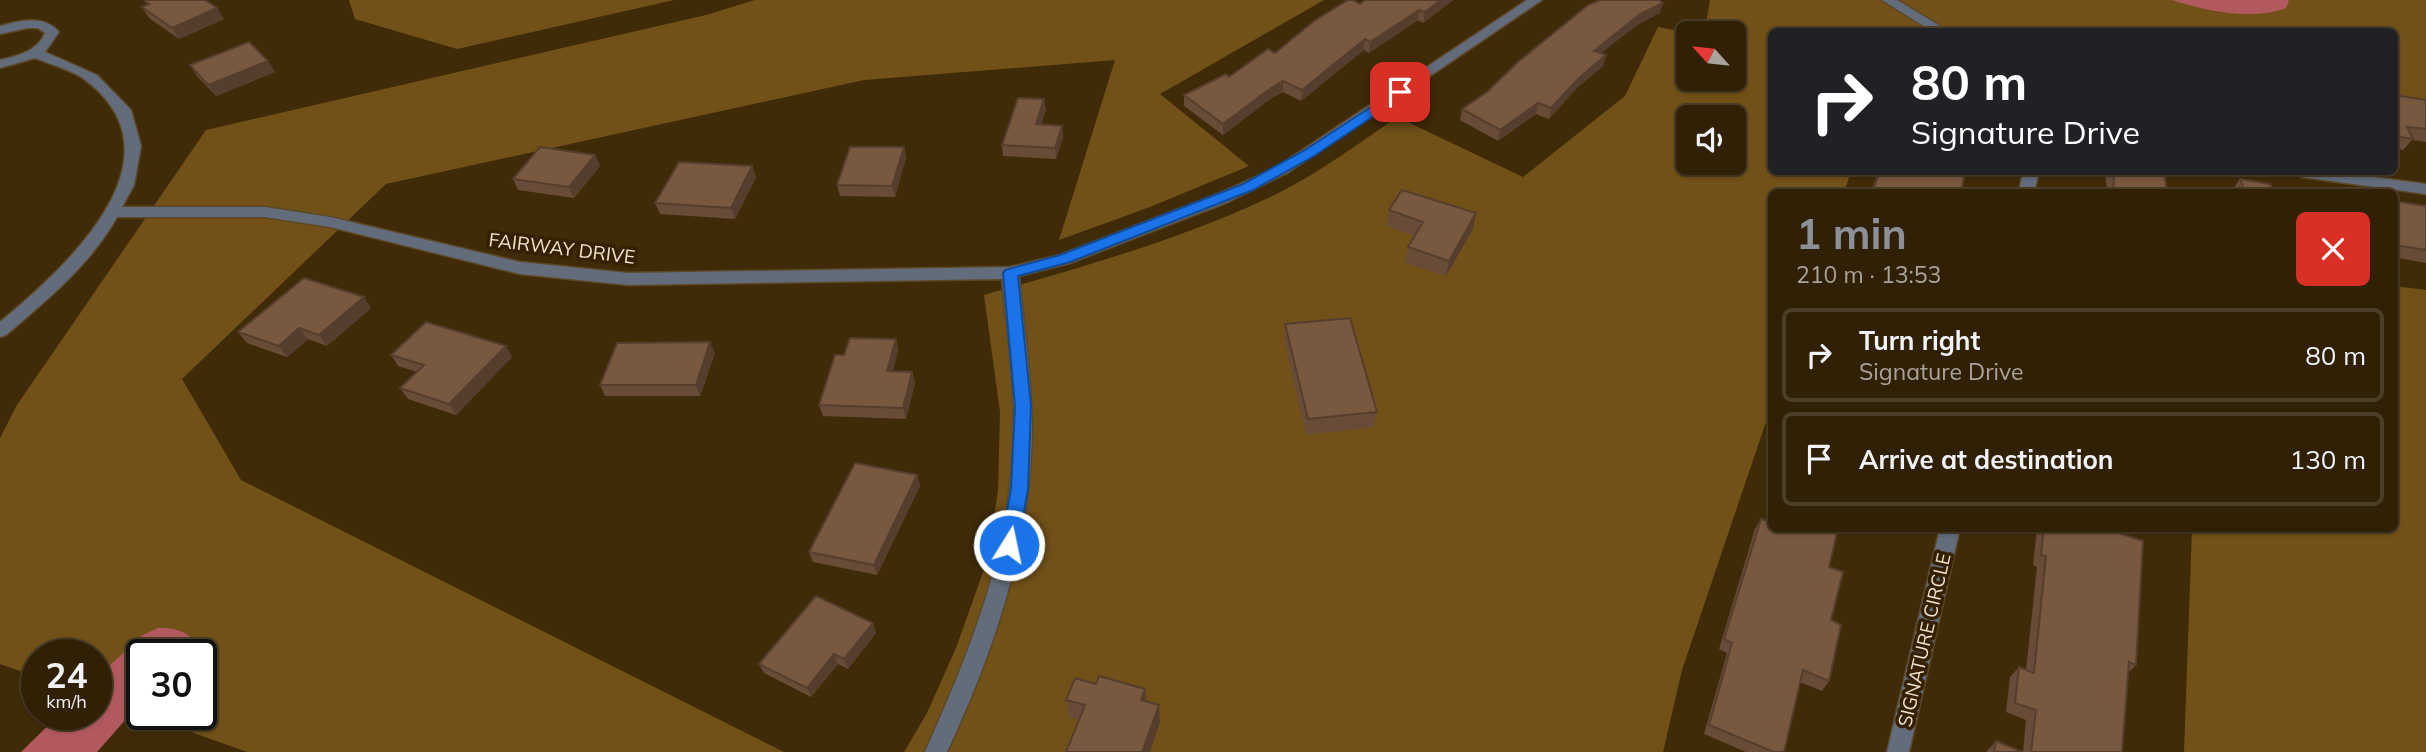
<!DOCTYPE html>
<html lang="en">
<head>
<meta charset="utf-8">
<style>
	:root { --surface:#302006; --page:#3c2d14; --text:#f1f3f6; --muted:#a8a39b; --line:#4b3e28; --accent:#8c9099 }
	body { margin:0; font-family:Mulish,sans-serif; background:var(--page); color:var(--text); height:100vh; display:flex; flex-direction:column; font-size:26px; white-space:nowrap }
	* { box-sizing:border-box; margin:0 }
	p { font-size:23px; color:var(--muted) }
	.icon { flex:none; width:38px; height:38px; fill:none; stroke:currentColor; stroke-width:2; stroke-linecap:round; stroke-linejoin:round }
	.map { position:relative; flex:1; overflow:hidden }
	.sheet { position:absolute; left:1768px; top:189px; width:630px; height:343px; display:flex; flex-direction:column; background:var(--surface); border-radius:10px; box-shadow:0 2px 5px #0004,0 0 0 2px var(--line) }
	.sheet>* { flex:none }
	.banner { position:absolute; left:1768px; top:28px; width:630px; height:147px; border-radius:10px; box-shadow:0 2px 5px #0004,0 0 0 2px var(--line); background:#202124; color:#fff; overflow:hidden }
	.needle { width:46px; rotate:297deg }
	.tools { position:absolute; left:1676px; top:21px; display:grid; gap:14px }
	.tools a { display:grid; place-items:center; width:70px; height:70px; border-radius:10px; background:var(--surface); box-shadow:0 2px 5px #0004,0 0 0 2px var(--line); font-size:35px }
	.speed { position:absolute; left:21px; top:639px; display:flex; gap:14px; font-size:35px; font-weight:700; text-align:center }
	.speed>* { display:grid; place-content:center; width:91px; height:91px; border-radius:50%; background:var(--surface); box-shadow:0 2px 5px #0004,0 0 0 2px var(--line); line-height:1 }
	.speed small { font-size:18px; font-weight:400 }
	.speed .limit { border:4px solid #111; border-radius:10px; background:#fff; color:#111 }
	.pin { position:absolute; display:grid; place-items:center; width:60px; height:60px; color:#fff; margin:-30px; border-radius:14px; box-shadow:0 4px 10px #0006 }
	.me { position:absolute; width:77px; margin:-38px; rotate:10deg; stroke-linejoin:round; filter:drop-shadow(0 0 5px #0008) }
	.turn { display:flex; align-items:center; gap:24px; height:147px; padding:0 28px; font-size:32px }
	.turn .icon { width:91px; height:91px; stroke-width:2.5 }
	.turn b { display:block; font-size:49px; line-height:60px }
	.round { display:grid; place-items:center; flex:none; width:74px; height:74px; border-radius:10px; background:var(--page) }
	.overview { display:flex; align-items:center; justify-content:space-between; height:119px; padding:0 28px }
	h1 { font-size:42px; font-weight:700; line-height:52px; color:var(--accent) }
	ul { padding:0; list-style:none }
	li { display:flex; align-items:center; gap:21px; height:94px; margin:0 14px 10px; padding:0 14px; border:4px solid var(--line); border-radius:10px }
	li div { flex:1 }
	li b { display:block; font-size:26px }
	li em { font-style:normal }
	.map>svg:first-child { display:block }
</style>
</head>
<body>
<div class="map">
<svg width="2426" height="752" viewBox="0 0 2426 752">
	<rect width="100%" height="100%" fill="#402b08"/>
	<path fill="#725118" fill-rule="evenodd" d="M 349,0 L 674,0 L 457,49 L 355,19 Z
		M 755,0 L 1324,0 L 1160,94 L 1249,166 L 1150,207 L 1059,240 L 1115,60 L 864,80 L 386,184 L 182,379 L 241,480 L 784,752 L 247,752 L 96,698 L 96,654 L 37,654 L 37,677 L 0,664 L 0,438 L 17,405 L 206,130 L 706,15 ZM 142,654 L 201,654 L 201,714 L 142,714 Z
		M 1710,0 L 2426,0 L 2426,110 L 2394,105 L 2394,32 L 1771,32 L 1771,172 L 1851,172 L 1844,192 L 1771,192 L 1771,407 L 1682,670 L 1663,752 L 904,752 L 927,713 L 956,648 L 987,561 L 998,491 L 1000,412 L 984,295 C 1079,268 1176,241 1266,199 C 1312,178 1355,146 1397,117 L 1523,177 L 1625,96 L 1658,27 L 1690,33 L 1689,79 L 1734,79 L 1734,33 L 1695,33 L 1706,23 ZM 1689,117 L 1734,117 L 1734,163 L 1689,163 Z
		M 2394,286 L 2426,290 L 2426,752 L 2184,752 L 2192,529 L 2394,528 Z"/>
	<path fill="#b25960" d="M 2172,0 L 2288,0 L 2289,1 L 2286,8 C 2252,21 2206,11 2172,0 Z
		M 158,628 C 175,628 185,630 196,643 L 187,654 L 142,654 L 142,701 L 97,752 L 21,752 L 60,714 L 96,714 L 96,678 L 143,635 Z"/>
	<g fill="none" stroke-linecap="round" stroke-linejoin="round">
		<defs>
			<path id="minor" d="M 1527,0 L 1542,0 L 1287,173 L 1228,202 L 1070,263 L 1019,276 C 1024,326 1031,375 1032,425 C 1032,540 995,649 947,752 L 925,752 C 973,644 1012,548 1014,427 C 1014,377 1007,328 1002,279 L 628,285 L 520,274 L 330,227 L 265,217 L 117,217 C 91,264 46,301 6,335 L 0,337 L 0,322 C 64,269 186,160 88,82 C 75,71 52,65 35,58 L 0,68 L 0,60 C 17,56 38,51 45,33 L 38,28 L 28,28 L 0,34 L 0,26 C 20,21 43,14 59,32 L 45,52 L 97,75 L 131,110 L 141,146 L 134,185 L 122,207 L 265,207 L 330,217 L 520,262 L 628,273 L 1010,267 L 1060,255 L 1218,194 L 1277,167 Z
				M 1882,0 L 1897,0 L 1950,32 L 1933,32 Z
				M 2023,172 L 2039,172 L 2034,192 L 2019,192 Z
				M 2294,172 L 2334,172 L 2426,184 L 2426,194 L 2302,177 Z
				M 1940,528 L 1960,528 L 1909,752 L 1887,752 Z"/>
		</defs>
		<use href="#minor" stroke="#5c4828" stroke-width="3"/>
		<use href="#minor" fill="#626c7a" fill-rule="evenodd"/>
	</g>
	<path fill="#684c37" d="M 1453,0 L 1423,23 L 1418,20 L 1369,53 L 1364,50 L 1301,101 L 1283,92 L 1270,99 L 1223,135 L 1184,106 L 1184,95 L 1229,77 L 1275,53 L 1360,4 Z
		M 145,1 L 224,19 L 179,39 L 149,18 L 142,7 L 147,5 Z
		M 1660,13 L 1637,25 L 1601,53 L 1606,55 L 1603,66 L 1577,88 L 1549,119 L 1536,114 L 1498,141 L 1460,120 L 1462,109 L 1487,92 Z
		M 190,65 L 275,72 L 216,96 L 197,76 Z
		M 2394,95 L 2426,100 L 2426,142 L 2412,140 L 2403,150 L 2394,148 Z
		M 1044,99 L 1046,110 L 1041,124 L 1062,126 L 1063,137 L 1056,159 L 1003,156 L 1002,145 Z
		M 904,147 L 906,158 L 895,197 L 840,196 L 837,185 Z
		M 595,155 L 600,166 L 574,198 L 518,190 L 513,179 Z
		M 752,166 L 756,177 L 735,219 L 660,214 L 655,203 Z
		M 1878,172 L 1965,172 L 1961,192 L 1871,192 Z
		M 2105,172 L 2164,172 L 2167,192 L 2107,192 Z
		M 2240,179 L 2274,192 L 2233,192 L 2232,190 Z
		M 2394,201 L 2426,206 L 2426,263 L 2394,257 Z
		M 1389,210 L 1473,229 L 1446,276 L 1405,263 L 1408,247 L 1415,236 L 1387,226 Z
		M 371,308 L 327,346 L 308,339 L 287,357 L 247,343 L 238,332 Z
		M 1285,324 L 1377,412 L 1374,427 L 1306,435 L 1284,340 Z
		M 896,339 L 898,350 L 893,371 L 912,372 L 915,383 L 906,419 L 823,416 L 819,405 L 844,355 Z
		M 715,353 L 700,396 L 605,396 L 600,385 Z
		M 391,355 L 512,357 L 456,415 L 408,399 L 400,388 L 417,372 L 398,366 Z
		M 917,475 L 920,486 L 877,575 L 813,562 L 809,552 Z
		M 1761,519 L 1770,522 L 1771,519 L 1771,528 L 1829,567 L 1831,620 L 1829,681 L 1822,691 L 1800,682 L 1784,752 L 1746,752 L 1704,734 L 1727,653 L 1719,649 L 1755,529 Z
		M 2037,528 L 2120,528 L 2136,665 L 2128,673 L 2122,752 L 2023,752 L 2026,720 L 2006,712 L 2010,677 L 2019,667 L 2026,670 L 2037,567 L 2033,565 Z
		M 873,623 L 876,633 L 848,669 L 838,664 L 811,697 L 764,673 L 759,664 Z
		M 1096,684 L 1145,689 L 1146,701 L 1160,722 L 1079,720 L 1069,717 L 1066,700 Z
		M 1996,741 L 2022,752 L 1986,752 Z"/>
	<path fill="#553e2d" d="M 1441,0 L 1453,0 L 1423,23 L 1425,12 Z
		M 1663,3 L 1660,13 L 1637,25 L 1591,61 L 1594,51 L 1640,14 Z
		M 217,8 L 224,19 L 179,39 L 172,28 Z
		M 1419,10 L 1418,20 L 1369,53 L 1370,42 Z
		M 1365,39 L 1364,50 L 1301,101 L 1302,90 Z
		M 1606,55 L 1603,66 L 1577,88 L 1549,119 L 1551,108 L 1580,77 Z
		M 268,61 L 275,72 L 216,96 L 208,85 Z
		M 1283,81 L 1283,92 L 1270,99 L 1223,135 L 1223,124 L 1271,88 Z
		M 1044,99 L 1046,110 L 1038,135 L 1036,124 Z
		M 1538,103 L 1536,114 L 1498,141 L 1500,130 Z
		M 1062,126 L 1063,137 L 1056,159 L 1055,148 Z
		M 904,147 L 906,158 L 895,197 L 892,186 Z
		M 595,155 L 600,166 L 574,198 L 569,187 Z
		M 752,166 L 756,177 L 735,219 L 731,208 Z
		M 1476,213 L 1473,229 L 1446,276 L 1449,261 Z
		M 364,297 L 371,308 L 327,346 L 319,335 Z
		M 299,328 L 308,339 L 287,357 L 279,346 Z
		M 896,339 L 898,350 L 890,382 L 887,371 Z
		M 710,342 L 715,353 L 700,396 L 696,385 Z
		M 506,346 L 512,357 L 456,415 L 449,404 Z
		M 912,372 L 915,383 L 906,419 L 903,408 Z
		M 917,475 L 920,486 L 877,575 L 874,565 Z
		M 873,623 L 876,633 L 848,669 L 844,659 Z
		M 834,654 L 838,664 L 811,697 L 807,688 Z
		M 1145,689 L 1147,706 L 1141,700 Z
		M 1159,705 L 1160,722 L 1150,752 L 1142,752 Z"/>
	<path fill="#795840" stroke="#553e2d" stroke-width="2" d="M 148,0 L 205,0 L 217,8 L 172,28 L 142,7 L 149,4 L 145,1 Z
		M 1348,0 L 1353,0 L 1360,4 L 1365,0 L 1441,0 L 1425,12 L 1419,10 L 1370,42 L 1365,39 L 1302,90 L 1283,81 L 1271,88 L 1223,124 L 1184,95 L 1226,74 L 1229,77 L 1268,49 L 1275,53 L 1314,21 Z
		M 1600,0 L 1659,0 L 1663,3 L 1640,14 L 1594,51 L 1606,55 L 1580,77 L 1551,108 L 1538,103 L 1500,130 L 1462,109 L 1487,92 L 1518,62 L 1588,5 Z
		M 249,42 L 268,61 L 208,85 L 190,65 Z
		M 2394,95 L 2426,100 L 2426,129 L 2407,127 L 2413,139 L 2394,136 Z
		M 1018,98 L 1044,99 L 1036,124 L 1062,126 L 1055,148 L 1002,145 Z
		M 540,147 L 595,155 L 569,187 L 513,179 Z
		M 850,147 L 904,147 L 892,186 L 837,185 Z
		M 679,162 L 752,166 L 731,208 L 655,203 Z
		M 1879,172 L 1965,172 L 1961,192 L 1873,192 Z
		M 2113,172 L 2164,172 L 2167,192 L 2113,192 L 2114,180 Z
		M 2240,179 L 2270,184 L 2274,192 L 2245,192 Z
		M 1402,190 L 1476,213 L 1449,261 L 1408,247 L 1423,222 L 1389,210 Z
		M 2394,201 L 2426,206 L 2426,250 L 2395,245 L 2397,250 L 2394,250 Z
		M 304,278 L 364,297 L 319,335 L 299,328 L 279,346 L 238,332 Z
		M 1350,318 L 1377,412 L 1308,419 L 1285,324 Z
		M 426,322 L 506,346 L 449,404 L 400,388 L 424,365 L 391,355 Z
		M 850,338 L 896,339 L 887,371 L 912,372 L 903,408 L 819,405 L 835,355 L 844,355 Z
		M 710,342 L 696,385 L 600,385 L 617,343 Z
		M 855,463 L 917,475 L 874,565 L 809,552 Z
		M 1761,519 L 1771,522 L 1771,528 L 1838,528 L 1829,567 L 1843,572 L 1831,620 L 1841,625 L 1829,681 L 1803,670 L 1784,752 L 1774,752 L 1709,725 L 1732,643 L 1724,639 Z
		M 2044,528 L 2120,528 L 2119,533 L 2143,541 L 2136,665 L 2129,662 L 2122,752 L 2031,752 L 2036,710 L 2015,703 L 2019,667 L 2034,673 L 2046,556 L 2041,555 Z
		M 816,596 L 873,623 L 844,659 L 834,654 L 807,688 L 759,664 Z
		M 1099,676 L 1145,689 L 1141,700 L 1159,705 L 1142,752 L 1066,752 L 1085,705 L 1066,700 L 1075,678 L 1096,684 Z
		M 1996,741 L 2022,752 L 1994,752 Z"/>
	<path fill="#1a73e8" stroke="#114b97" stroke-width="2" d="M 1400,88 L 1405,89 L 1405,95 L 1314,156 L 1253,190 L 1070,262 L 1018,276 L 1031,406 L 1028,489 L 1018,545 L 1016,550 L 1009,552 L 1003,550 L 1001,545 L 1011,489 L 1015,406 L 1003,273 L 1005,270 L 1060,255 L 1243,184 L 1305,150 Z"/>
	<g text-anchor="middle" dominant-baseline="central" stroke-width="7" stroke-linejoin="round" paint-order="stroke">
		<g font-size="19" fill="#f0e3d1" stroke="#352100">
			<text transform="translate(562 248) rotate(7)">FAIRWAY DRIVE</text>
			<text transform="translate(1924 640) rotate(-77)">SIGNATURE CIRCLE</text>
		</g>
	</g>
</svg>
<div class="tools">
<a><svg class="needle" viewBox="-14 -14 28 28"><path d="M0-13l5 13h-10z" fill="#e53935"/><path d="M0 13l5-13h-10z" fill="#a8a39b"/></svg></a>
<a><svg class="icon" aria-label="sound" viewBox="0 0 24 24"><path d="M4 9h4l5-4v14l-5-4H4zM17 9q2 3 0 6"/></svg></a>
</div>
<div class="speed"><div>24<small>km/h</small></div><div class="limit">30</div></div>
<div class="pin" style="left:1400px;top:92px;background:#d93025"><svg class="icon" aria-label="arrive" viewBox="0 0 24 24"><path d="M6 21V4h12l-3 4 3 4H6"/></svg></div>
<svg class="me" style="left:1009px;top:545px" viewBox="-20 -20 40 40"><circle r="17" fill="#1a73e8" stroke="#fff" stroke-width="3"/><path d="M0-11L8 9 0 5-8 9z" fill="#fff"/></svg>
<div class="banner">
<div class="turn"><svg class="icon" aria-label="right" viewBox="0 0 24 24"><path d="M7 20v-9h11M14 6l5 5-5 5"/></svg><div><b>80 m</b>Signature Drive</div></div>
</div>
<section class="sheet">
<div class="overview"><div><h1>1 min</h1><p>210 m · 13:53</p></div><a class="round" style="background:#d93025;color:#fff"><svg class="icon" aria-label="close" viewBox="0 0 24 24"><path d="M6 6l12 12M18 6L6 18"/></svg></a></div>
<ul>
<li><svg class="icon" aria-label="right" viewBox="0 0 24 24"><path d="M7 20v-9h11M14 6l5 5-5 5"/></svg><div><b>Turn right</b><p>Signature Drive</p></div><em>80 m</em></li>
<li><svg class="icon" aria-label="arrive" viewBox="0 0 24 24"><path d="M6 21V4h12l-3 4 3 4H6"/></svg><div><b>Arrive at destination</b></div><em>130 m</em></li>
</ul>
</section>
</div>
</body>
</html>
